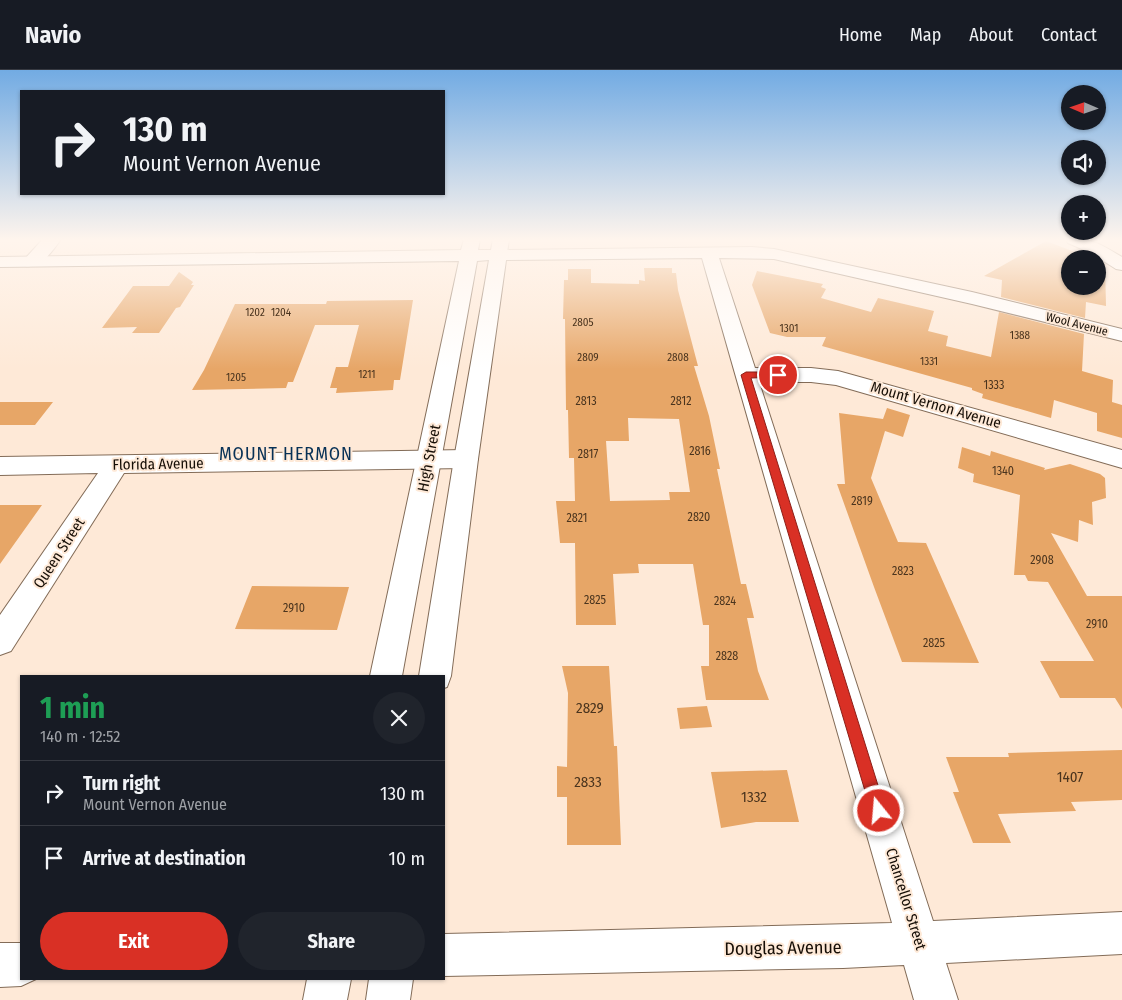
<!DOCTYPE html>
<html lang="en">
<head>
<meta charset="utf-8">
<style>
	:root { --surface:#171b24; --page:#20242c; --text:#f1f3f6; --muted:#9ea1a6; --line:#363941; --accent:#d93025 }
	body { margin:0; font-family:"Fira Sans Condensed",sans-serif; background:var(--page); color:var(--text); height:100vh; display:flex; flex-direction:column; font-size:19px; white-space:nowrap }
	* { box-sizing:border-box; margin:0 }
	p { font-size:16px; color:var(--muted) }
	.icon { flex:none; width:28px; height:28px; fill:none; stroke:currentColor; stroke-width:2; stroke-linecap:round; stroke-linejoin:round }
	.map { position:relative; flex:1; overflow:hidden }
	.drawer { position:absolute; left:20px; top:605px; width:425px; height:305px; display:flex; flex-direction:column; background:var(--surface); border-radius:0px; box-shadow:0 1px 4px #0004 }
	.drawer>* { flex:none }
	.hud { position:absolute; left:20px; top:20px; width:425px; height:105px; border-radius:0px; box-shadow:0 1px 4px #0004; background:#171b24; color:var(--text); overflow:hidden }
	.needle { width:32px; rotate:272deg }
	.controls { position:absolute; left:1061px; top:15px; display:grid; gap:10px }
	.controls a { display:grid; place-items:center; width:45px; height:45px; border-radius:50%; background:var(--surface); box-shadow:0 1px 4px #0004; font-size:25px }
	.pin { position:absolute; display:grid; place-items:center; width:42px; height:42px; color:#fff; margin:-21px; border:2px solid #fff; border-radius:50%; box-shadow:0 1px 5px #0007 }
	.me { position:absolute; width:55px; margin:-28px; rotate:343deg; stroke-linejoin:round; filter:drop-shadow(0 0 4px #0008) }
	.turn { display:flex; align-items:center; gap:18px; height:105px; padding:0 20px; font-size:22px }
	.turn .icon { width:65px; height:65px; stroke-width:2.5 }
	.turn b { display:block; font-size:35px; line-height:42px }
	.round { display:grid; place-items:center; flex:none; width:52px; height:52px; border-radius:26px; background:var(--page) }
	.headline { display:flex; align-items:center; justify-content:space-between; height:85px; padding:0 20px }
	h1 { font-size:30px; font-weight:700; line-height:38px; color:#1e9e55 }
	.button { display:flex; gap:10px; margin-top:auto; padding:10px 20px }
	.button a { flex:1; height:58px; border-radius:30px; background:var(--accent); color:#fff; font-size:20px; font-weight:700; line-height:58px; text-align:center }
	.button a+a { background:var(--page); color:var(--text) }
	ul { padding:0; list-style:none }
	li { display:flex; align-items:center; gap:15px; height:65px; padding:0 20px; border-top:1px solid var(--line) }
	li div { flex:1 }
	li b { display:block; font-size:19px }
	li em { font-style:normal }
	header { display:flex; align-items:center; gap:30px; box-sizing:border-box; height:70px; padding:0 25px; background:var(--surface); border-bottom:1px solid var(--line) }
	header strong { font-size:24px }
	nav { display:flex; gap:28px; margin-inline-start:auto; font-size:18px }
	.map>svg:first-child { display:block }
</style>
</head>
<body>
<header>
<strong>Navio</strong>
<nav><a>Home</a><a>Map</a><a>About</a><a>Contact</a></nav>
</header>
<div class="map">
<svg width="1122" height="930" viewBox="0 0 1122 930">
	<rect width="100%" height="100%" fill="#fee9d7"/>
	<path fill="#e7a667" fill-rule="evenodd" d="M 1046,171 L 1093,189 L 1070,189 L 1070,216 L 1098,216 L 1098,191 L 1105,194 L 1106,236 L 1086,232 L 1085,248 L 1001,227 L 1002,210 L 984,206 Z
		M 644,198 L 672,198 L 672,203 L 676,203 L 678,220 L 698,296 L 694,296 L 709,346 L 720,399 L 717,399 L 741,514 L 746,514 L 754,548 L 747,548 L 758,601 L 769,630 L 706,630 L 701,596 L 709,596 L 709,555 L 703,555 L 693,494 L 638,494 L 639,503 L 613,504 L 616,555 L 576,555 L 575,473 L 560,473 L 556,431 L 575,431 L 574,388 L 569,388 L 568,340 L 566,340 L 565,249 L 563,249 L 564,210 L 568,210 L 568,199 L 591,199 L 591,213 L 639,214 L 639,210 L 645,211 ZM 628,348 L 679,349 L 690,422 L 669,422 L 670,430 L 610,431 L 606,371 L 629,371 Z
		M 757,201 L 823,214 L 821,217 L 826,219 L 821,228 L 871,242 L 878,228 L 934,241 L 928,261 L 948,266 L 946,276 L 991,287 L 999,242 L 1084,264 L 1082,301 L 1113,310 L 1112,332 L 1122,335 L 1122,368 L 1097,361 L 1097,343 L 1054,330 L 1051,348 L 982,328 L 983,324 L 972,320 L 972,318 L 822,276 L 826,267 L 787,267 L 770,263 L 752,215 Z
		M 179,202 L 193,212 L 191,215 L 194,215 L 180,237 L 176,238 L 159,263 L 132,263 L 137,257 L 102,258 L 133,216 L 169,216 Z
		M 413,230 L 400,310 L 394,310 L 393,320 L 336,323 L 337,318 L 330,318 L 336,297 L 348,297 L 359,255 L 315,255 L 293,312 L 288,312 L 286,318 L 192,320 L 204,300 L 235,234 L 326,234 L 327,231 Z
		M 0,332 L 53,332 L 35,355 L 0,355 Z
		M 887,338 L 910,345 L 903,367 L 885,361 L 871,408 L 898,472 L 926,473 L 979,593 L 902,592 L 874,517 L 837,414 L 845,414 L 839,343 L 883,349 Z
		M 962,377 L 990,386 L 991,381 L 1045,398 L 1044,400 L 1070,394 L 1100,404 L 1105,408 L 1106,428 L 1092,432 L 1093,455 L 1079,450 L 1078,472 L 1051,463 L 1087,526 L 1122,526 L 1122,639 L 1115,628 L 1060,628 L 1040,591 L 1094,591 L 1048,512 L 1028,511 L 1025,505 L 1014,505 L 1020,425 L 973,412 L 974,404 L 958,398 Z
		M 0,435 L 42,435 L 0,494 Z
		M 252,516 L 349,517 L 337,560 L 235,559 Z
		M 562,596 L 609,596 L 614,676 L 617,676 L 621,775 L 567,775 L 567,727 L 557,727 L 557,696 L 567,697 L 568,623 Z
		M 707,636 L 712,657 L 680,659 L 677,638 Z
		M 1122,680 L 1122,730 L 1071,732 L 1076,741 L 998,744 L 1011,773 L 973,773 L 953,722 L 959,722 L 946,687 L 1009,687 L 1008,683 Z
		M 787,700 L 799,752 L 756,752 L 721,758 L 711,702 Z"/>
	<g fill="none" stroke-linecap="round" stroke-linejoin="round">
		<defs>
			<path id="street" d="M 43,169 L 61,169 C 53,181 40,199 25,196 L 22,192 Z
				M 1066,169 C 1093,169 1099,173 1122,187 L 1122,200 L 1116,199 L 1091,183 L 1068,173 Z
				M 752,177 L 774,179 L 972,222 L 1122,259 L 1122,271 L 972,234 L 774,189 L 719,188 L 755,298 L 811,298 L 838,301 L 1122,380 L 1122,398 L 836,315 L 811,312 L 759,312 L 933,851 L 1122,842 L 1122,884 L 946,893 L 958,930 L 914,930 L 904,895 L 843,898 L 444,906 L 444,864 L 892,853 L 702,188 L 499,190 L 493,189 L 490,185 L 493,181 L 499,180 Z
				M 466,380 L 475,383 L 478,389 L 475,395 L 466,398 L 124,403 L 11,581 L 0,585 L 0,545 L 98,403 L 0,405 L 0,387 Z
				M 0,873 L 21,873 L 21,909 L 36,909 L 21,916 L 0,917 Z"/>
			<path id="secondary" d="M 464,169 L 480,169 L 478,180 L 491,180 L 493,169 L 509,169 L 478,389 L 451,606 L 447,617 L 444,618 L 444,606 L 419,606 L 454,389 L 489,190 L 477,191 L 402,606 L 370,606 L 459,191 L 0,197 L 0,187 L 461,180 Z
				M 307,909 L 351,909 L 347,930 L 303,930 Z
				M 369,909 L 413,909 L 410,930 L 366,930 Z"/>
		</defs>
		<use href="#street" stroke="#836c58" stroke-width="2"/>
		<use href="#secondary" stroke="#836c58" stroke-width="2"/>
		<use href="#street" fill="#fff" fill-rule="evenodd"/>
		<use href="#secondary" fill="#fff" fill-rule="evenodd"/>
	</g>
	<linearGradient id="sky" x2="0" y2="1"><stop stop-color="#72abe3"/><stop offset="0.57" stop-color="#fff5ed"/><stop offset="1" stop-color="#fff5ed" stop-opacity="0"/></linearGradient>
	<rect width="1122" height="299" fill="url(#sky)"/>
	<path fill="#d93025" stroke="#8d1f18" d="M 746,302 L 778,302 L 782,305 L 778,307 L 751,308 L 886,741 L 884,746 L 879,748 L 873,746 L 871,741 L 741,305 Z"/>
	<g text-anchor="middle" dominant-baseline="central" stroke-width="4" stroke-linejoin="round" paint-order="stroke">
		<g font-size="11" fill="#4a341e">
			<text x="255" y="242">1202</text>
			<text x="281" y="242">1204</text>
			<text x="583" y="252">2805</text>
			<text x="789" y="258">1301</text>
			<text x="1020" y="265">1388</text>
			<text x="588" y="287">2809</text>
			<text x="678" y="287">2808</text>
			<text x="929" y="291">1331</text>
			<text x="367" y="304">1211</text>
			<text x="236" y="307">1205</text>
		</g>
		<g font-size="12" fill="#160e06" stroke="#fee9d7">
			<text transform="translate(1077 254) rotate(14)">Wool Avenue</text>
		</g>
		<g font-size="12" fill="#4a341e">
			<text x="994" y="315">1333</text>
			<text x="586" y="331">2813</text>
			<text x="681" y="331">2812</text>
			<text x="700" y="381">2816</text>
			<text x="588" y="384">2817</text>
			<text x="1003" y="401">1340</text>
			<text x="862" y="431">2819</text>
			<text x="699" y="447">2820</text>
			<text x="577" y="448">2821</text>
			<text x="1042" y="490">2908</text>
			<text x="903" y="501">2823</text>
			<text x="595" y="530">2825</text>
			<text x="725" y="531">2824</text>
			<text x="294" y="538">2910</text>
			<text x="1097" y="554">2910</text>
			<text x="934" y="573">2825</text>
			<text x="727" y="586">2828</text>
		</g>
		<g font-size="15" fill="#160e06" stroke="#fee9d7">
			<text transform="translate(936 335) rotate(16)">Mount Vernon Avenue</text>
			<text transform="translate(429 388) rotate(-79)">High Street</text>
			<text transform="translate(158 394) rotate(-1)">Florida Avenue</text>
			<text transform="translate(59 483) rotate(-57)">Queen Street</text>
			<text transform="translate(906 829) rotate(73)">Chancellor Street</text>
		</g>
		<g font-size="15" fill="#4a341e">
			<text x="590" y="638">2829</text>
			<text x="1070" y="707">1407</text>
			<text x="588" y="712">2833</text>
			<text x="754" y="727">1332</text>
		</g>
		<g font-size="18" letter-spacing="1" fill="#073156" stroke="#fee9d7">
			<text x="286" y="384">MOUNT HERMON</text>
		</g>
		<g font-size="18" fill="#160e06" stroke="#fee9d7">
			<text transform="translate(783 878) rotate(-1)">Douglas Avenue</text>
		</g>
	</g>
</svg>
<div class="controls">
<a><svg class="needle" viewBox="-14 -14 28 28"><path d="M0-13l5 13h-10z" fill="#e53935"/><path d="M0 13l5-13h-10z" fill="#9ea1a6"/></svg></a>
<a><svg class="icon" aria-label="sound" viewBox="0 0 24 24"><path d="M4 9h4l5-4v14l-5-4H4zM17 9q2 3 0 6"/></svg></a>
<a>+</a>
<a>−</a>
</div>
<div class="pin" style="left:778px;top:305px;background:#d93025"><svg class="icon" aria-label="arrive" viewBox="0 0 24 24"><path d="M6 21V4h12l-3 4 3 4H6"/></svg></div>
<svg class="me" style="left:879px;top:741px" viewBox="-20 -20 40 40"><circle r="17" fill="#d93025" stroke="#fff" stroke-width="3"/><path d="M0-11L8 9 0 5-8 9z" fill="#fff"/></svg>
<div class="hud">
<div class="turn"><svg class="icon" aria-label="right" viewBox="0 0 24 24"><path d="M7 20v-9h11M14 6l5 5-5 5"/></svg><div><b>130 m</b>Mount Vernon Avenue</div></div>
</div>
<section class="drawer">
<div class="headline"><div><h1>1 min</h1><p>140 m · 12:52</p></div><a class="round"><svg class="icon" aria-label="close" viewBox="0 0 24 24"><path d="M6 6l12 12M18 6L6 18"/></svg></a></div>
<ul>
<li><svg class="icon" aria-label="right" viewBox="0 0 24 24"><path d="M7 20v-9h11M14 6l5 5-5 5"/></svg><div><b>Turn right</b><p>Mount Vernon Avenue</p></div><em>130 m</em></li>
<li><svg class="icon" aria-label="arrive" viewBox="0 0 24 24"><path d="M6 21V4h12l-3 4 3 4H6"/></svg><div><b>Arrive at destination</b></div><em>10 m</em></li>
</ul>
<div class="button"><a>Exit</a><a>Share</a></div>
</section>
</div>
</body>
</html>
